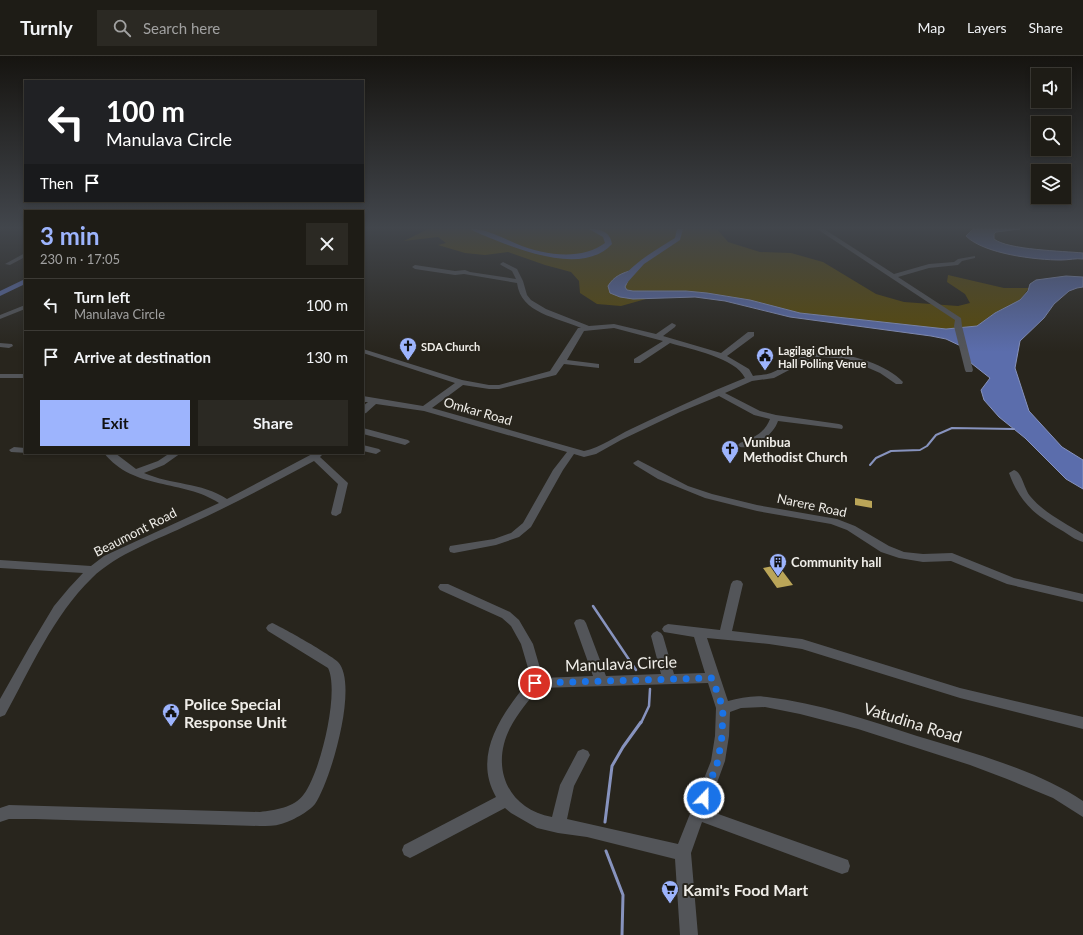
<!DOCTYPE html>
<html lang="en">
<head>
<meta charset="utf-8">
<style>
	:root { --surface:#1e1c16; --page:#2b2923; --text:#f1f3f6; --muted:#a1a1a1; --line:#3c3a35; --accent:#9db4fd }
	body { margin:0; font-family:Lato,sans-serif; background:var(--page); color:var(--text); height:100vh; display:flex; flex-direction:column; font-size:15px; white-space:nowrap }
	* { box-sizing:border-box; margin:0 }
	p { font-size:13px; color:var(--muted) }
	.icon { flex:none; width:22px; height:22px; fill:none; stroke:currentColor; stroke-width:2; stroke-linecap:round; stroke-linejoin:round }
	.map { position:relative; flex:1; overflow:hidden }
	.panel { position:absolute; left:24px; top:154px; width:340px; height:244px; display:flex; flex-direction:column; background:var(--surface); border-radius:0px; box-shadow:0 2px 6px #0003,0 0 0 1px var(--line) }
	.panel>* { flex:none }
	.banner { position:absolute; left:24px; top:24px; width:340px; height:122px; border-radius:0px; box-shadow:0 2px 6px #0003,0 0 0 1px var(--line); background:#202124; color:#fff; overflow:hidden }
	.tools { position:absolute; left:1031px; top:12px; display:grid; gap:8px }
	.tools a { display:grid; place-items:center; width:40px; height:40px; border-radius:0px; background:var(--surface); box-shadow:0 2px 6px #0003,0 0 0 1px var(--line); font-size:20px }
	.pin { position:absolute; display:grid; place-items:center; width:34px; height:34px; color:#fff; margin:-17px; border:2px solid #fff; border-radius:50%; box-shadow:0 1px 4px #0007 }
	.me { position:absolute; width:44px; margin:-22px; rotate:22deg; stroke-linejoin:round; filter:drop-shadow(0 0 3px #0008) }
	.turn { display:flex; align-items:center; gap:14px; height:84px; padding:0 16px; font-size:18px }
	.turn .icon { width:52px; height:52px; stroke-width:2.5 }
	.turn b { display:block; font-size:28px; line-height:34px }
	.then { display:flex; align-items:center; height:38px; padding:0 16px; background:#0003; gap:8px; font-size:15px }
	.round { display:grid; place-items:center; flex:none; width:42px; height:42px; border-radius:0px; background:var(--page) }
	.head { display:flex; align-items:center; justify-content:space-between; height:68px; padding:0 16px }
	h1 { font-size:24px; font-weight:700; line-height:30px; color:var(--accent) }
	.primary-button { display:flex; gap:8px; margin-top:auto; padding:8px 16px }
	.primary-button a { flex:1; height:46px; border-radius:0px; background:var(--accent); color:#111; font-size:16px; font-weight:700; line-height:46px; text-align:center }
	.primary-button a+a { background:var(--page); color:var(--text) }
	ul { padding:0; list-style:none }
	li { display:flex; align-items:center; gap:12px; height:52px; padding:0 16px; border-top:1px solid var(--line) }
	li div { flex:1 }
	li b { display:block; font-size:15px }
	li em { font-style:normal }
	header { display:flex; align-items:center; gap:24px; box-sizing:border-box; height:56px; padding:0 20px; background:var(--surface); border-bottom:1px solid var(--line) }
	header strong { font-size:19px }
	nav { display:flex; gap:22px; margin-inline-start:auto; font-size:14px }
	.search { width:280px; height:36px; background:var(--page); display:flex; align-items:center; gap:10px; box-sizing:border-box; padding:0 14px; border-radius:0px; color:var(--muted); font-size:15px }
	.map>svg:first-child { display:block }
</style>
</head>
<body>
<header>
<strong>Turnly</strong>
<div class="search"><svg class="icon" aria-label="search" viewBox="0 0 24 24"><circle cx="10" cy="10" r="6"/><path d="M15 15l6 6"/></svg>Search here</div>
<nav><a>Map</a><a>Layers</a><a>Share</a></nav>
</header>
<div class="map">
<svg width="1083" height="879" viewBox="0 0 1083 879">
	<rect width="100%" height="100%" fill="#28251d"/>
	<path fill="#594a08" d="M 428,173 L 720,173 L 718,174 L 728,186 L 760,196 L 791,197 L 823,206 L 876,238 L 904,246 L 958,250 L 970,247 L 965,238 L 947,226 L 948,219 L 1004,232 L 1029,232 L 1020,244 L 995,257 L 977,270 L 946,273 L 800,257 L 750,244 L 707,237 L 686,235 L 633,235 L 627,234 L 625,231 L 633,214 L 620,241 L 646,243 L 621,250 L 597,248 L 580,237 L 579,225 L 571,216 L 545,209 L 508,196 L 485,199 L 465,197 L 438,189 L 446,187 L 438,181 L 404,185 Z"/>
	<path fill="#5b6dac" stroke="#8793be" d="M 973,173 L 1020,173 L 996,176 L 994,178 L 994,183 C 1008,194 1063,195 1083,197 L 1083,203 C 1076,202 1069,204 1061,204 C 1036,204 984,198 966,180 Z
		M 633,214 L 625,231 L 627,234 L 633,235 L 686,235 L 707,237 L 750,244 L 800,257 L 946,273 L 977,270 L 995,257 L 1020,244 L 1028,235 L 1030,228 L 1036,224 L 1066,220 L 1083,221 L 1083,231 L 1077,232 L 1069,235 L 1054,248 L 1044,262 L 1020,285 L 1015,312 L 1029,355 L 1062,391 L 1083,404 L 1083,433 L 1066,423 L 1025,382 L 999,361 L 984,344 L 981,334 L 990,322 L 971,307 L 963,291 L 946,283 L 931,280 L 790,261 L 725,245 L 695,241 L 633,243 L 620,241 L 610,237 L 608,230 C 614,220 622,217 633,214 Z"/>
	<g fill="none" stroke-linecap="round" stroke-linejoin="round">
		<path stroke="#8793be" stroke-width="2" d="M 870,409 L 876,402 L 891,395 L 920,394 L 927,390 L 936,379 L 952,372 L 1014,373"/>
		<path stroke="#8793be" stroke-width="2.5" d="M 593,550 L 636,614
			M 641,667 L 649,650 L 650,633"/>
		<path stroke="#8793be" stroke-width="3" d="M 605,766 L 612,710 L 623,691 L 641,666
			M 606,795 L 623,839 L 622,879"/>
		<path fill="#5b6dac" fill-rule="evenodd" d="M 471,173 C 488,173 502,182 517,188 C 544,199 581,205 605,187 L 603,181 L 589,173 C 600,173 610,175 612,188 C 584,219 522,195 490,182 C 484,179 476,177 471,173 Z
			M 677,173 L 683,173 L 680,184 L 644,208 L 626,228 L 620,228 L 619,226 C 634,206 654,195 675,182 Z
			M 25,223 L 25,228 L 0,240 L 0,235 Z"/>
	</g>
	<path fill="#baa558" d="M 855,442 L 872,445 L 872,452 L 855,449 Z
		M 778,509 L 793,529 L 777,532 L 763,512 Z"/>
	<g fill="none" stroke-linecap="round" stroke-linejoin="round">
		<path fill="#535559" fill-rule="evenodd" d="M 817,173 L 824,173 L 894,218 L 929,208 L 954,206 L 958,203 L 975,200 L 975,202 L 962,205 L 958,209 L 929,212 L 898,221 L 961,262 L 962,270 L 973,314 L 972,316 L 966,316 L 965,314 L 954,270 L 955,264 Z
			M 25,197 L 25,201 L 10,209 L 5,208 Z
			M 503,206 L 517,213 L 523,225 L 527,239 L 531,244 L 546,253 L 589,270 L 614,268 L 656,278 L 672,267 L 676,269 L 675,271 L 663,280 L 721,297 L 748,276 L 754,276 L 754,280 L 727,300 L 749,313 L 753,320 C 758,319 765,319 771,317 C 783,312 794,303 806,299 C 832,291 885,306 903,326 L 902,328 L 896,328 L 880,317 L 848,303 L 821,301 L 810,303 L 774,322 L 752,325 L 725,337 L 760,355 L 776,359 L 839,368 L 842,369 L 843,371 L 842,373 L 778,365 C 774,378 754,394 740,391 L 738,389 L 740,387 C 753,382 764,378 770,363 L 754,359 L 719,340 L 680,356 L 621,384 L 596,398 L 584,401 L 574,398 L 563,414 L 531,471 L 519,481 L 496,489 L 454,497 L 450,496 L 449,493 L 450,490 L 494,483 L 511,477 L 523,467 L 553,414 L 567,396 L 424,355 L 376,348 L 366,357 L 363,358 L 363,350 L 368,346 L 363,346 L 363,340 L 423,350 L 455,327 L 363,297 L 363,293 L 462,324 L 489,329 L 499,329 L 550,315 L 578,272 L 581,272 C 557,261 521,258 517,227 L 464,218 L 455,219 L 415,213 L 412,211 L 415,209 L 455,215 L 465,214 L 470,216 L 516,223 L 512,215 L 501,209 L 500,208 ZM 614,272 L 663,285 L 634,303 L 634,307 L 640,307 L 670,287 C 690,293 736,302 745,322 C 707,337 669,355 631,373 C 616,380 600,392 584,395 L 432,352 L 463,329 L 489,333 L 499,333 L 556,319 L 564,308 L 599,312 L 599,308 L 567,304 L 584,275 Z
			M 25,249 L 25,253 L 0,263 L 0,259 Z
			M 0,287 L 12,288 L 13,290 L 9,292 L 0,291 Z
			M 0,318 L 25,318 L 25,322 L 0,322 Z
			M 363,372 L 408,384 L 410,386 L 405,389 L 363,378 Z
			M 363,389 L 379,393 L 381,395 L 376,398 L 363,395 Z
			M 14,391 L 25,392 L 25,397 L 28,397 L 11,396 L 9,394 Z
			M 104,397 L 115,397 L 136,413 L 158,405 L 170,397 L 181,397 L 164,409 L 144,417 C 171,429 201,426 227,443 L 314,397 L 324,397 L 320,401 L 348,427 L 341,457 L 336,460 L 332,459 L 331,457 L 338,428 L 314,405 C 273,427 232,449 190,468 C 159,483 116,498 92,522 C 53,560 31,612 5,659 L 0,661 L 0,643 L 30,590 L 54,550 L 69,532 L 83,517 L 0,512 L 0,504 L 91,510 L 104,500 L 219,447 C 183,423 134,435 104,397 Z
			M 638,404 L 688,430 L 712,438 L 757,449 L 837,463 L 855,470 L 889,490 L 904,496 L 923,498 L 952,497 L 1014,522 L 1083,538 L 1083,546 L 1007,528 L 951,505 L 923,506 L 899,502 L 881,496 L 847,474 L 831,468 L 757,455 L 705,442 L 658,423 L 635,409 L 633,407 Z
			M 1014,414 C 1022,416 1024,433 1030,440 C 1044,457 1065,467 1083,478 L 1083,486 C 1075,484 1068,478 1061,474 C 1034,458 1020,447 1009,417 Z
			M 737,524 L 741,525 L 743,528 L 732,575 L 802,583 L 960,632 L 1083,661 L 1083,673 L 960,642 L 802,593 L 769,588 L 707,582 L 728,645 C 740,642 754,639 767,641 C 818,647 868,664 917,680 C 972,697 1035,713 1083,745 L 1083,761 L 1053,742 L 1007,723 L 970,709 L 858,673 L 800,658 L 765,651 L 741,652 L 730,656 L 729,680 L 725,705 L 707,754 L 848,804 L 850,810 L 848,816 L 842,818 L 702,766 L 691,797 L 698,879 L 680,879 L 675,803 L 587,781 L 558,777 L 537,772 L 511,757 L 505,752 L 416,799 L 410,802 L 404,799 L 402,794 L 404,789 L 496,741 C 472,699 502,658 528,626 L 528,612 L 521,588 L 511,570 L 502,562 L 440,534 L 438,531 L 440,528 L 448,528 L 510,556 L 519,564 L 533,588 L 540,612 L 541,622 L 593,620 L 574,567 L 576,564 L 580,563 L 584,564 L 586,567 L 606,620 L 661,618 L 651,580 L 653,577 L 657,575 L 661,577 L 663,580 L 674,618 L 705,617 L 694,581 L 664,576 L 662,573 L 664,570 L 668,568 L 720,574 L 731,528 L 733,525 ZM 708,627 L 716,652 L 715,680 L 711,705 L 678,788 L 567,763 L 574,730 L 590,699 L 588,695 L 583,693 L 578,695 L 560,729 L 552,761 C 508,753 490,712 510,672 C 518,657 528,645 539,632 Z
			M 272,567 C 280,570 333,600 338,606 C 359,628 331,724 315,748 C 310,755 290,766 281,768 C 275,770 267,770 260,770 L 35,763 L 9,763 L 0,766 L 0,752 L 9,749 L 260,756 C 275,754 294,752 304,738 C 320,717 340,636 328,612 L 268,575 L 266,572 L 268,569 Z"/>
	</g>
	<linearGradient id="sky" x2="0" y2="1"><stop stop-color="#161410"/><stop offset="0.58" stop-color="#42464c"/><stop offset="1" stop-color="#42464c" stop-opacity="0"/></linearGradient>
	<rect width="1083" height="296" fill="url(#sky)"/>
	<g fill="none" stroke-linecap="round" stroke-linejoin="round">
		<path stroke="#1a73e8" stroke-width="7" stroke-dasharray="0 12.6" d="M 535,627 L 712,622 L 723,652 L 722,680 L 718,705 L 704,742"/>
	</g>
	<defs>
		<symbol id="church-pin" viewBox="-11 -11 22 30"><path d="M0 17L-7.5 6A9.5 9.5 0 1 1 7.5 6Z" fill="#9db4fd" stroke="#28251d"/><path d="M-1.2-6h2.4v3.5h3.3v2.4h-3.3V6h-2.4V-.1h-3.3v-2.4h3.3Z" fill="#111"/></symbol>
		<symbol id="civic-pin" viewBox="-11 -11 22 30"><path d="M0 17L-7.5 6A9.5 9.5 0 1 1 7.5 6Z" fill="#9db4fd" stroke="#28251d"/><path d="M-.6-6.5H3V-4.5H.6V-3L4-1V1h2V6H-6V1h2V-1L-.6-3ZM-1.2 2.5V6h2.4V2.5Z" fill="#111"/></symbol>
		<symbol id="building-pin" viewBox="-11 -11 22 30"><path d="M0 17L-7.5 6A9.5 9.5 0 1 1 7.5 6Z" fill="#9db4fd" stroke="#28251d"/><path d="M-4-6H4V6H1V3H-1V6H-4ZM-2.5-4.3h1.7v1.8h-1.7ZM.8-4.3h1.7v1.8H.8ZM-2.5-1h1.7V.8h-1.7ZM.8-1h1.7V.8H.8Z" fill="#111"/></symbol>
		<symbol id="supermarket-pin" viewBox="-11 -11 22 30"><path d="M0 17L-7.5 6A9.5 9.5 0 1 1 7.5 6Z" fill="#9db4fd" stroke="#28251d"/><path d="M-6-5.5h2.5l.6 2H6L4.5 2H-2.5L-4.4-4H-6ZM-1.5 3.2a1.3 1.3 0 1 0 .1 0ZM3 3.2a1.3 1.3 0 1 0 .1 0Z" fill="#111"/></symbol>
	</defs>
	<g fill-rule="evenodd">
		<use href="#church-pin" x="398" y="280" width="20" height="27"/>
		<use href="#civic-pin" x="755" y="290" width="20" height="27"/>
		<use href="#church-pin" x="720" y="383" width="20" height="27"/>
		<use href="#building-pin" x="768" y="496" width="20" height="27"/>
		<use href="#civic-pin" x="161" y="646" width="20" height="27"/>
		<use href="#supermarket-pin" x="660" y="823" width="20" height="27"/>
	</g>
	<g text-anchor="middle" dominant-baseline="central" stroke-width="4" stroke-linejoin="round" paint-order="stroke">
		<g font-size="11" font-weight="bold" fill="#efede8" stroke="#28251d" text-anchor="start">
			<text x="421" y="290">SDA Church</text>
			<text x="778" y="294">Lagilagi Church<tspan x="778" dy="13">Hall Polling Venue</tspan></text>
		</g>
		<g font-size="13" fill="#efede8" stroke="#28251d">
			<text transform="translate(478 355) rotate(16)">Omkar Road</text>
			<text transform="translate(812 449) rotate(12)">Narere Road</text>
			<text transform="translate(135 476) rotate(-27)">Beaumont Road</text>
		</g>
		<g font-size="13" font-weight="bold" fill="#efede8" stroke="#28251d" text-anchor="start">
			<text x="743" y="386">Vunibua<tspan x="743" dy="15">Methodist Church</tspan></text>
			<text x="791" y="506">Community hall</text>
		</g>
		<g font-size="16" fill="#efede8" stroke="#28251d">
			<text transform="translate(621 607) rotate(-2)">Manulava Circle</text>
			<text transform="translate(913 666) rotate(17)">Vatudina Road</text>
		</g>
		<g font-size="16" font-weight="bold" fill="#efede8" stroke="#28251d" text-anchor="start">
			<text x="184" y="647">Police Special<tspan x="184" dy="18">Response Unit</tspan></text>
			<text x="683" y="833">Kami's Food Mart</text>
		</g>
	</g>
</svg>
<div class="tools">
<a><svg class="icon" aria-label="sound" viewBox="0 0 24 24"><path d="M4 9h4l5-4v14l-5-4H4zM17 9q2 3 0 6"/></svg></a>
<a><svg class="icon" aria-label="search" viewBox="0 0 24 24"><circle cx="10" cy="10" r="6"/><path d="M15 15l6 6"/></svg></a>
<a><svg class="icon" aria-label="layers" viewBox="0 0 24 24"><path d="M12 4l9 5-9 5-9-5zM3 14l9 5 9-5"/></svg></a>
</div>
<div class="pin" style="left:535px;top:627px;background:#d93025"><svg class="icon" aria-label="arrive" viewBox="0 0 24 24"><path d="M6 21V4h12l-3 4 3 4H6"/></svg></div>
<svg class="me" style="left:704px;top:742px" viewBox="-20 -20 40 40"><circle r="17" fill="#1a73e8" stroke="#fff" stroke-width="3"/><path d="M0-11L8 9 0 5-8 9z" fill="#fff"/></svg>
<div class="banner">
<div class="turn"><svg class="icon" aria-label="left" viewBox="0 0 24 24"><path d="M17 20v-9H6M10 6l-5 5 5 5"/></svg><div><b>100 m</b>Manulava Circle</div></div>
<div class="then">Then<svg class="icon" aria-label="arrive" viewBox="0 0 24 24"><path d="M6 21V4h12l-3 4 3 4H6"/></svg></div>
</div>
<section class="panel">
<div class="head"><div><h1>3 min</h1><p>230 m · 17:05</p></div><a class="round"><svg class="icon" aria-label="close" viewBox="0 0 24 24"><path d="M6 6l12 12M18 6L6 18"/></svg></a></div>
<ul>
<li><svg class="icon" aria-label="left" viewBox="0 0 24 24"><path d="M17 20v-9H6M10 6l-5 5 5 5"/></svg><div><b>Turn left</b><p>Manulava Circle</p></div><em>100 m</em></li>
<li><svg class="icon" aria-label="arrive" viewBox="0 0 24 24"><path d="M6 21V4h12l-3 4 3 4H6"/></svg><div><b>Arrive at destination</b></div><em>130 m</em></li>
</ul>
<div class="primary-button"><a>Exit</a><a>Share</a></div>
</section>
</div>
</body>
</html>
